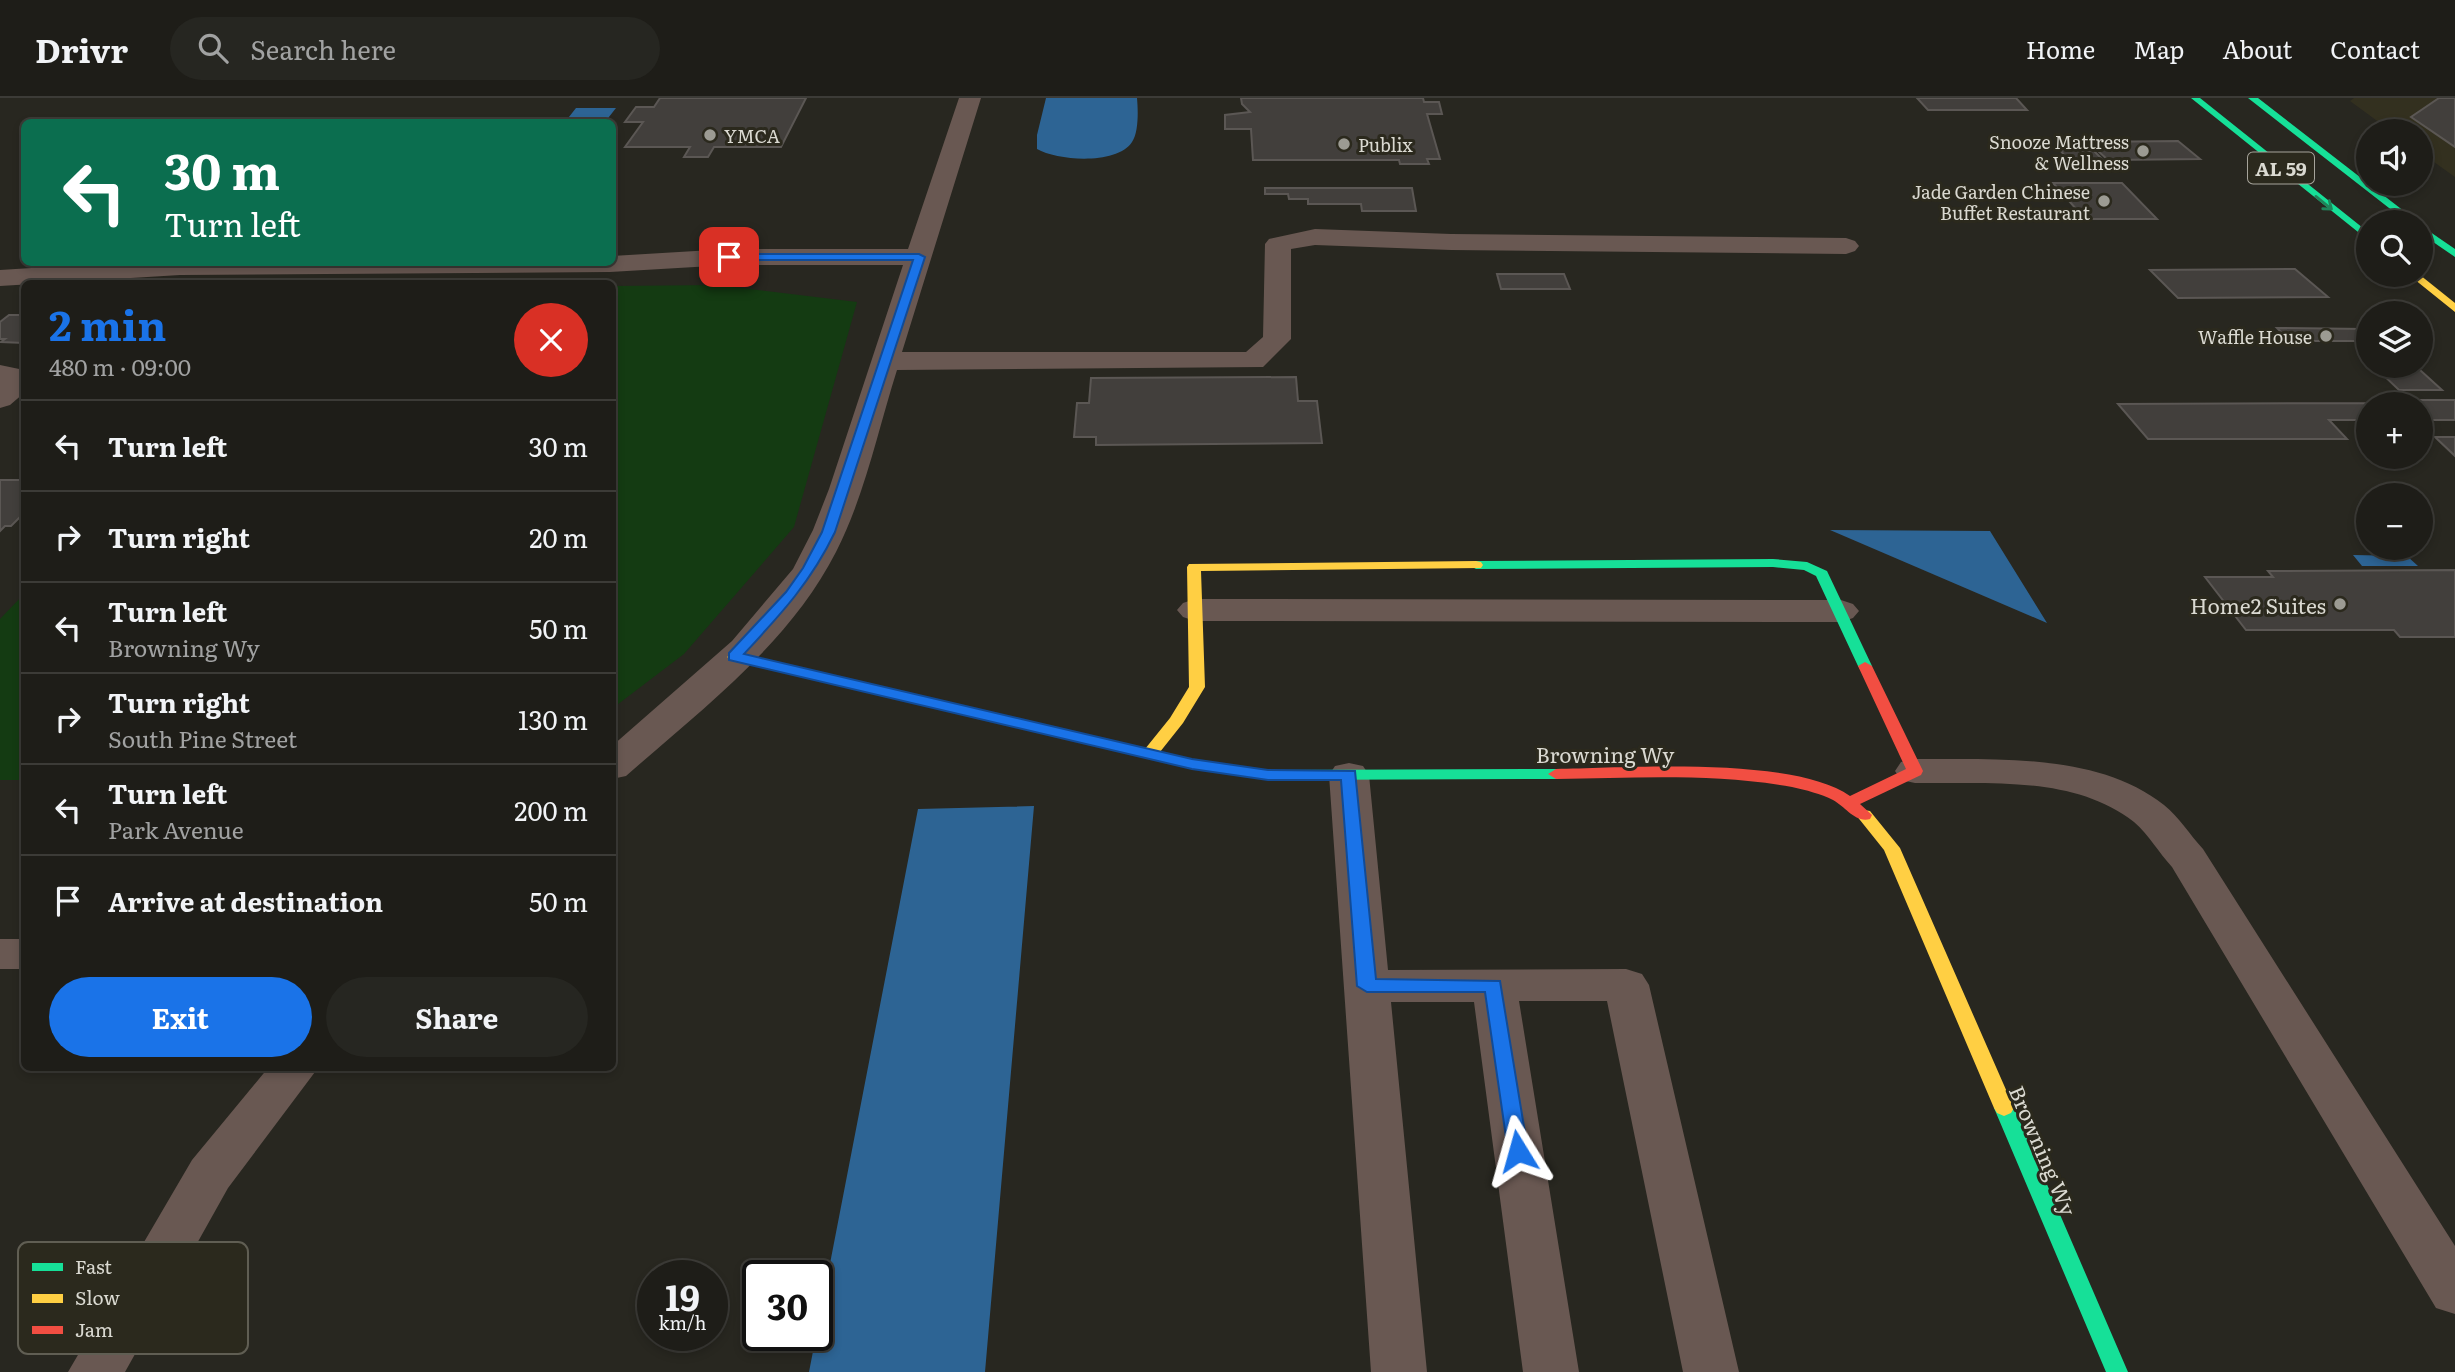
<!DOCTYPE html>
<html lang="en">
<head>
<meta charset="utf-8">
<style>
	:root { --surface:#1e1d18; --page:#262621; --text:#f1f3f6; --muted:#a1a2a2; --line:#3c3b37; --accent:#1a73e8 }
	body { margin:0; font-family:Literata,serif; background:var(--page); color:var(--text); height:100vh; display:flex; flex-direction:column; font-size:26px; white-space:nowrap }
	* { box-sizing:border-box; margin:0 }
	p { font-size:23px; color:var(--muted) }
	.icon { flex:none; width:38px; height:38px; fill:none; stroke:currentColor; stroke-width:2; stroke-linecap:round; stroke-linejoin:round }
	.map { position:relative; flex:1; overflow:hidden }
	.drawer { position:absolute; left:21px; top:182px; width:595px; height:791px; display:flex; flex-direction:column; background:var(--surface); border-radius:10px; box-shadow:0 4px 10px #0003,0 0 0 2px var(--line) }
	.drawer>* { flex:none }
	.guide { position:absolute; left:21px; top:21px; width:595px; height:147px; border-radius:10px; box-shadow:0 4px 10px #0003,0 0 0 2px var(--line); background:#0b6e4f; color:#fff; overflow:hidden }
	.tools { position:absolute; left:2356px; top:21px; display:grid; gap:14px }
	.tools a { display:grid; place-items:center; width:77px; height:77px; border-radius:50%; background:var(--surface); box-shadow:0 4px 10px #0003,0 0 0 2px var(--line); font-size:35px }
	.speed { position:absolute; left:637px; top:1162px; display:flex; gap:14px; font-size:35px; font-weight:700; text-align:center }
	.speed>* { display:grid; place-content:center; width:91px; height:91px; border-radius:50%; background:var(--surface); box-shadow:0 4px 10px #0003,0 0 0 2px var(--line); line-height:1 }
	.speed small { font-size:18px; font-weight:400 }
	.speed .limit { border:4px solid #111; border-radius:10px; background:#fff; color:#111 }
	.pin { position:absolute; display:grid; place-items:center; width:60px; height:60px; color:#fff; margin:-30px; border-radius:14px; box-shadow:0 4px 10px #0006 }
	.me { position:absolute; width:77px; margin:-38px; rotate:352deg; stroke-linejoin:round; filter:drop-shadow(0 0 5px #0008) }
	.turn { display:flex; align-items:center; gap:24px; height:147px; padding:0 28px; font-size:32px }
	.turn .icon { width:91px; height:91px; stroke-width:2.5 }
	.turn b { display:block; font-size:49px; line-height:60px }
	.round { display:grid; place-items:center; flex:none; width:74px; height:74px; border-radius:37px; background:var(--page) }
	.overview { display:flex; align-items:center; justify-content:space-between; height:119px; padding:0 28px }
	h1 { font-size:42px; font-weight:700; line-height:52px; color:var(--accent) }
	.button { display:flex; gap:14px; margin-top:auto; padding:14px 28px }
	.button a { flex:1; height:80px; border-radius:42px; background:var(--accent); color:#fff; font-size:28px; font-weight:700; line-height:80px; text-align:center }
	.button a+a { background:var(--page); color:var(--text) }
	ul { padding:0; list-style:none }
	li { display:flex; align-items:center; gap:21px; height:91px; padding:0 28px; border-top:2px solid var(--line) }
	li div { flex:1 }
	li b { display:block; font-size:26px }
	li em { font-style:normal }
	header { display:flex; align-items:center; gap:42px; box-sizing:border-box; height:98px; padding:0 35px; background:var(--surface); border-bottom:2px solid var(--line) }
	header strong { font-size:33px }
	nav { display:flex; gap:38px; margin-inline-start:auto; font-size:24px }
	.search { width:490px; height:63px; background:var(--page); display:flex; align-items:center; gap:18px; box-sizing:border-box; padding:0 24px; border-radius:38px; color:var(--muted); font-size:26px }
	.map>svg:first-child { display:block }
</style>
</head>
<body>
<header>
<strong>Drivr</strong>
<div class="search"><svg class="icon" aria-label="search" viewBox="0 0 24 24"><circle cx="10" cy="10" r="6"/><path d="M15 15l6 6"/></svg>Search here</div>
<nav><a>Home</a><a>Map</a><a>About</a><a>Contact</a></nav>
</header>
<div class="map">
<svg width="2455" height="1274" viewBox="0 0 2455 1274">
	<rect width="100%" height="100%" fill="#282720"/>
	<path fill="#33301f" d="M 2354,0 L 2455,0 L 2455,79 L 2420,54 L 2420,33 L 2391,33 L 2350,3 Z"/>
	<path fill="#143b12" d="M 717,187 L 857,204 L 794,429 L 684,556 L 613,610 L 613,188 Z
		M 24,496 L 24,682 L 0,682 L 0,521 Z"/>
	<path fill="#2d6494" d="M 1046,0 L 1137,0 C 1138,11 1139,34 1132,44 C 1117,67 1058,63 1037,51 L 1037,37 Z
		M 576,10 L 616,10 L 605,24 L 565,24 Z
		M 1830,432 L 1990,433 L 2047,525 Z
		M 2353,457 L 2407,458 L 2418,468 L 2362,468 Z
		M 1034,708 L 985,1274 L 809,1274 L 918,711 Z"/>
	<path fill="#423f3c" stroke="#5b5754" stroke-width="2" d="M 660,0 L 806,0 L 781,49 L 714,49 L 708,59 L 684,59 L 690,49 L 625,49 L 643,24 L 625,24 L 636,9 L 654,9 Z
		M 1241,0 L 1423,0 L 1424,4 L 1439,4 L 1442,16 L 1427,16 L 1440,61 L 1427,61 L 1429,66 L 1400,66 L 1399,62 L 1253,62 L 1251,31 L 1225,31 L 1225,17 L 1250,14 L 1242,6 Z
		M 1917,0 L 2016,0 L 2027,12 L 1928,12 Z
		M 2439,0 L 2455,0 L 2455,49 L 2411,19 Z
		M 2178,43 L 2200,61 L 2108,62 L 2088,44 Z
		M 2060,52 L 2094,53 L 2105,64 L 2070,64 Z
		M 2053,85 L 2122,85 L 2157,121 L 2085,121 Z
		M 1265,90 L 1412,90 L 1416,113 L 1362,113 L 1361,106 L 1308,106 L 1308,101 L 1289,101 L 1288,96 L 1265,96 Z
		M 2295,171 L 2328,199 L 2178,200 L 2150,172 Z
		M 1497,176 L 1564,176 L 1570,191 L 1501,191 Z
		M 9,217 L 24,217 L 24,245 L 1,244 L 5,241 L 0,241 L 0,224 Z
		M 2277,230 L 2365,231 L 2368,243 L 2290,243 Z
		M 2378,272 L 2420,272 L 2442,292 L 2399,292 Z
		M 1296,279 L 1298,303 L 1317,303 L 1322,345 L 1096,347 L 1096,339 L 1074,339 L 1077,305 L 1089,305 L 1091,280 Z
		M 2373,302 L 2455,302 L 2455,322 L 2420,322 L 2420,306 L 2368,306 L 2368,322 L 2329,322 L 2347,341 L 2148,341 L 2118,306 L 2376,305 Z
		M 2435,339 L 2455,339 L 2455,358 Z
		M 0,382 L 24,382 L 24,415 L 11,428 L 5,428 L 0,433 Z
		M 2455,472 L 2455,539 L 2400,539 L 2394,532 L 2246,532 L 2205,479 L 2273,479 L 2268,473 Z"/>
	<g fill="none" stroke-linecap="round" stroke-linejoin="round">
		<path fill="#695852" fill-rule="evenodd" d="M 959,0 L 981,0 L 902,254 L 1246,254 L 1263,239 L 1265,146 L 1269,141 L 1315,131 L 1451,136 L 1846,140 L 1855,143 L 1859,148 L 1855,153 L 1846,156 L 1451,152 L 1315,147 L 1291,151 L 1291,241 L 1263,269 L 897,272 C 878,332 865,397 836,454 C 789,546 702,611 626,678 L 612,681 L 612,648 L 732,543 L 793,471 L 813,432 L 829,391 L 903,167 L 729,167 L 610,174 L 180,177 L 0,188 L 0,172 L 126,164 L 612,164 L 612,158 L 729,151 L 908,151 Z
			M 0,267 L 24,272 L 24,295 L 10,307 L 0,310 Z
			M 1195,501 L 1841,502 L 1853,506 L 1859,513 L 1853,520 L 1841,524 L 1195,523 L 1183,519 L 1177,512 L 1183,505 Z
			M 1915,661 C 1995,662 2097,654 2164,707 C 2179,719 2190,737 2203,751 L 2455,1148 L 2455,1216 L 2436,1210 L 2172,769 C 2159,755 2149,737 2134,724 C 2074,677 1987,686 1915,685 L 1901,682 L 1895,673 L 1901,664 Z
			M 1349,665 L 1363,668 L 1369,677 L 1388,872 L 1626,871 L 1642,876 L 1649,887 L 1739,1274 L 1683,1274 L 1607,903 L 1519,903 L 1579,1274 L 1523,1274 L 1474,904 L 1391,904 L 1427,1274 L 1371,1274 L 1329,677 L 1335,668 Z
			M 0,841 L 24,841 L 24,871 L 0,871 Z
			M 268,970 L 318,970 L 228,1090 L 125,1274 L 68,1274 L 192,1062 Z"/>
		<path fill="#16e098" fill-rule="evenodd" d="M 2191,0 L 2200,0 L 2368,134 L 2368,142 Z
			M 2248,0 L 2258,0 L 2418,124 L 2407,124 Z
			M 2420,127 L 2455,151 L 2455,159 L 2420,135 Z
			M 1773,461 L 1807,464 L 1827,473 L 1872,568 L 1870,571 L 1860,571 L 1858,568 L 1816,478 L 1804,472 L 1773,469 L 1476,471 L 1469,467 L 1476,463 Z
			M 1139,649 L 1192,661 L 1268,672 L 1556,671 L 1564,676 L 1556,681 L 1268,682 L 1192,671 L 1133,657 L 1131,654 Z
			M 2004,1002 L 2011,1005 L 2014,1010 L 2128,1274 L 2106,1274 L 1994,1010 L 1997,1005 Z"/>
		<path fill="#ffcf43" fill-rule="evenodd" d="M 2409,177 L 2420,177 L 2455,205 L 2455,214 Z
			M 1476,463 L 1481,464 L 1483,467 L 1481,470 L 1201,473 L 1205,589 L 1183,625 L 1156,659 L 1150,661 L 734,563 L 727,559 L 734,555 L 1145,651 L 1170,620 L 1189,589 L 1187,469 L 1189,466 Z
			M 1864,712 L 1870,713 L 1900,750 L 2014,1010 L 2011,1015 L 2004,1018 L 1997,1015 L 1994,1010 L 1884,752 L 1856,717 Z"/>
		<path fill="#f24e42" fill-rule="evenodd" d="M 1865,564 L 1872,568 L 1923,673 L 1921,677 L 1860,706 L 1872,717 L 1870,721 C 1855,725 1846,709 1833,702 C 1821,696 1806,692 1792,689 C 1714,675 1635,680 1556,681 L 1548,676 L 1556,671 C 1627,670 1793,658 1850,698 L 1906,671 L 1858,568 Z"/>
	</g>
	<defs><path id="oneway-shaft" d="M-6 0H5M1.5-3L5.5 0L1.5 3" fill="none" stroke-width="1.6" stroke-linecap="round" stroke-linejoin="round" transform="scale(1.75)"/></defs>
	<use stroke="#20845a" href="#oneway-shaft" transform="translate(2324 105) rotate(39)"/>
	<path fill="#1a73e8" stroke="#114b97" stroke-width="2" d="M 729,156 L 919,156 L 925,159 L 835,434 C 811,484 781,516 744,556 L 1192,661 L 1268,672 L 1355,673 L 1376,881 L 1500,883 L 1528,1053 L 1525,1059 L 1511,1059 L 1508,1053 L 1485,894 L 1367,894 L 1357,888 L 1341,682 L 1268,682 L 1192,671 L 729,562 L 729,555 L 786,494 L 803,470 L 822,434 L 913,162 L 726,162 L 724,159 Z"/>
	<g fill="#9c9b93" stroke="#2b291d" stroke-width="2.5">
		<circle cx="710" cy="37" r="7"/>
		<circle cx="1344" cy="46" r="7"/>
		<circle cx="2143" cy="53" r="7"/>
		<circle cx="2104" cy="103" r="7"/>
		<circle cx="2326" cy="238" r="7"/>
		<circle cx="2340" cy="506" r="7"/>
	</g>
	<g text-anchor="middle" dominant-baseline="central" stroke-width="6" stroke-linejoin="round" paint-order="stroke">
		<g font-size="18" fill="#dad9d1" stroke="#2b291d" text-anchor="end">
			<text x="724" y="37" text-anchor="start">YMCA</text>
			<text x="2129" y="43">Snooze Mattress<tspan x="2129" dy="21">&amp; Wellness</tspan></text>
			<text x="1358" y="46" text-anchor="start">Publix</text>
			<text x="2090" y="93">Jade Garden Chinese<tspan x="2090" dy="21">Buffet Restaurant</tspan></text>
			<text x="2312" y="238">Waffle House</text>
		</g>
		<rect fill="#2b291d" stroke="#a6a49b" stroke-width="2" x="2248" y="54.5" width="66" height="31" rx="5"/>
		<g font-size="19" font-weight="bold" fill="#dad9d1">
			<text x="2281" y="70">AL 59</text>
		</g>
		<g font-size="21" fill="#dad9d1" stroke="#2b291d" text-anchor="end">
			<text x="2326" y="506">Home2 Suites</text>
		</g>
		<g font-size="21" fill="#dad9d1" stroke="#2b291d">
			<text x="1605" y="655">Browning Wy</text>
			<text transform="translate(2044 1052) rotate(67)">Browning Wy</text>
		</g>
	</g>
	<rect x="18" y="1144" width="230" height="112" rx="10" fill="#2b291d" stroke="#605e53" stroke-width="2"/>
	<rect x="32" y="1165" width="31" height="8" fill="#16e098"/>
	<rect x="32" y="1196" width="31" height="9" fill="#ffcf43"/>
	<rect x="32" y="1228" width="31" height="8" fill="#f24e42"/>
	<g font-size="19" fill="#dad9d1">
		<text x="75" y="1176">Fast</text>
		<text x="75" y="1207">Slow</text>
		<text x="75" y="1239">Jam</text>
	</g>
</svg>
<div class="tools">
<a><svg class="icon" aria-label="sound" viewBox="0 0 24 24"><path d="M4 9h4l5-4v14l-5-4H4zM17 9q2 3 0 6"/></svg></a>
<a><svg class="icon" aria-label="search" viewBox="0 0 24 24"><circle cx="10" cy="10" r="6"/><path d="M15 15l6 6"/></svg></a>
<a><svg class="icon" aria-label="layers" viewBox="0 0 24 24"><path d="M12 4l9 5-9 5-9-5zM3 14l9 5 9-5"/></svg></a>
<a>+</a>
<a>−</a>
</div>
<div class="speed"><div>19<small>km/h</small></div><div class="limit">30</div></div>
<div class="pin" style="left:729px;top:159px;background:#d93025"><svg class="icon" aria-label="arrive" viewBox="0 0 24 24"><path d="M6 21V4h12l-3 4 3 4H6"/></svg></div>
<svg class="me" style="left:1518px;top:1053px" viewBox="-20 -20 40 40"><path d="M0-17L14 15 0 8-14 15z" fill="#1a73e8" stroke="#fff" stroke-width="4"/></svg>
<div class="guide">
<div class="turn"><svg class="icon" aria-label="left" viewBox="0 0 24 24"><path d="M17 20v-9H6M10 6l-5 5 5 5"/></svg><div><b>30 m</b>Turn left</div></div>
</div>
<section class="drawer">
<div class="overview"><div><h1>2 min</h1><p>480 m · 09:00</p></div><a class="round" style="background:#d93025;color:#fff"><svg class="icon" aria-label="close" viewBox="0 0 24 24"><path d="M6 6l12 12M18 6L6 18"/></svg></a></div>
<ul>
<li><svg class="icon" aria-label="left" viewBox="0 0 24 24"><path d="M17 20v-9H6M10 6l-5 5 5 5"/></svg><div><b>Turn left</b></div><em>30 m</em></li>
<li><svg class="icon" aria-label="right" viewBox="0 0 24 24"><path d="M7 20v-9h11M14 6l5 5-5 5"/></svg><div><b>Turn right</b></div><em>20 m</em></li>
<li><svg class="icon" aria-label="left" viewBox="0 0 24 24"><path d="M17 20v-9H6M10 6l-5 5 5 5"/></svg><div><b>Turn left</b><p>Browning Wy</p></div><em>50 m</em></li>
<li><svg class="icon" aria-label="right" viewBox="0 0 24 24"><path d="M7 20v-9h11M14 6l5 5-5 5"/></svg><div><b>Turn right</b><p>South Pine Street</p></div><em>130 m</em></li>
<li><svg class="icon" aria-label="left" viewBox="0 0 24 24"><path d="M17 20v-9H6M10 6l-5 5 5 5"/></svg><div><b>Turn left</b><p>Park Avenue</p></div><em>200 m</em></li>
<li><svg class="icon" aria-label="arrive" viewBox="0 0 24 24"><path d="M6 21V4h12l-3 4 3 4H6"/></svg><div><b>Arrive at destination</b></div><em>50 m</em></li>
</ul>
<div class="button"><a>Exit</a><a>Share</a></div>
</section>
</div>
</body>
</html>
